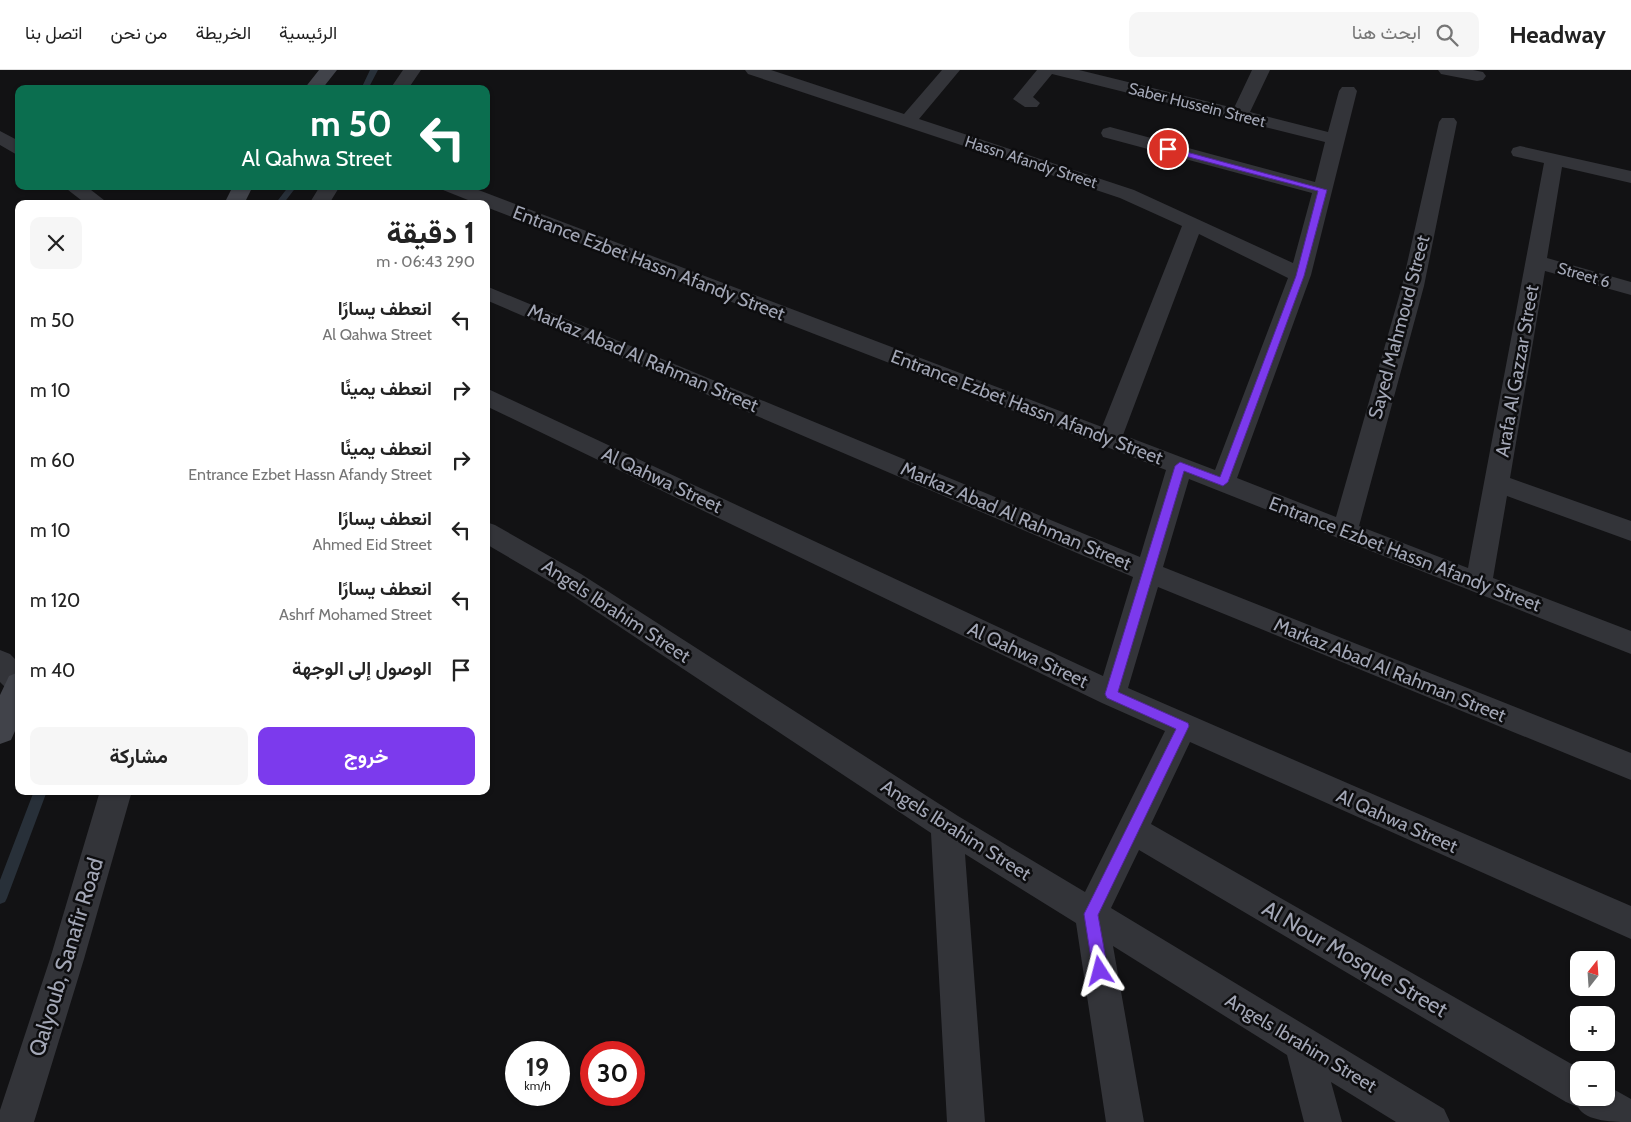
<!DOCTYPE html>
<html lang="ar">
<head>
<meta charset="utf-8">
<style>
	:root { --surface:#fff; --page:#f6f6f6; --text:#222; --muted:#767676; --line:#e0e0e0; --accent:#7c3aed }
	body { margin:0; font-family:Cabin,Vazirmatn,sans-serif; background:var(--page); color:var(--text); direction:rtl; height:100vh; display:flex; flex-direction:column; font-size:19px; white-space:nowrap }
	* { box-sizing:border-box; margin:0 }
	p { font-size:16px; color:var(--muted) }
	.icon { flex:none; width:28px; height:28px; fill:none; stroke:currentColor; stroke-width:2; stroke-linecap:round; stroke-linejoin:round }
	.map { position:relative; flex:1; overflow:hidden; direction:ltr }
	.details { position:absolute; left:15px; top:130px; width:475px; height:595px; display:flex; flex-direction:column; background:var(--surface); border-radius:10px; box-shadow:0 1px 4px #0004; direction:rtl }
	.details>* { flex:none }
	.banner { position:absolute; left:15px; top:15px; width:475px; height:105px; border-radius:10px; box-shadow:0 1px 4px #0004; direction:rtl; background:#0b6e4f; color:#fff; overflow:hidden }
	.needle { width:32px; rotate:17deg }
	.tools { position:absolute; left:1570px; top:881px; display:grid; gap:10px }
	.tools a { display:grid; place-items:center; width:45px; height:45px; border-radius:10px; background:var(--surface); box-shadow:0 1px 4px #0004; font-size:25px }
	.speed { position:absolute; left:505px; top:971px; display:flex; gap:10px; font-size:25px; font-weight:700; text-align:center }
	.speed>* { display:grid; place-content:center; width:65px; height:65px; border-radius:50%; background:var(--surface); box-shadow:0 1px 4px #0004; line-height:1 }
	.speed small { font-size:12px; font-weight:400 }
	.speed .limit { border:8px solid #d22; background:#fff; color:#111 }
	.pin { position:absolute; display:grid; place-items:center; width:42px; height:42px; color:#fff; margin:-21px; border:2px solid #fff; border-radius:50%; box-shadow:0 1px 5px #0007 }
	.me { position:absolute; width:55px; margin:-28px; rotate:351deg; stroke-linejoin:round; filter:drop-shadow(0 0 4px #0008) }
	.turn { display:flex; align-items:center; gap:18px; height:105px; padding:0 15px; font-size:22px }
	.turn .icon { width:65px; height:65px; stroke-width:2.5 }
	.turn b { display:block; font-size:35px; line-height:42px }
	.round { display:grid; place-items:center; flex:none; width:52px; height:52px; border-radius:10px; background:var(--page) }
	.overview { display:flex; align-items:center; justify-content:space-between; height:85px; padding:0 15px }
	h1 { font-size:30px; font-weight:700; line-height:38px }
	.button { display:flex; gap:10px; margin-top:auto; padding:10px 15px }
	.button a { flex:1; height:58px; border-radius:10px; background:var(--accent); color:#fff; font-size:20px; font-weight:700; line-height:58px; text-align:center }
	.button a+a { background:var(--page); color:var(--text) }
	ul { padding:0; list-style:none }
	li { display:flex; align-items:center; gap:15px; height:70px; padding:0 15px }
	li div { flex:1 }
	li b { display:block; font-size:19px }
	li em { font-style:normal }
	header { display:flex; align-items:center; gap:30px; box-sizing:border-box; height:70px; padding:0 25px; background:var(--surface); border-bottom:1px solid var(--line) }
	header strong { font-size:24px }
	nav { display:flex; gap:28px; margin-inline-start:auto; font-size:18px }
	.search { width:350px; height:45px; background:var(--page); display:flex; align-items:center; gap:12px; box-sizing:border-box; padding:0 18px; border-radius:10px; color:var(--muted); font-size:19px }
	.map>svg:first-child { display:block }
</style>
</head>
<body>
<header>
<strong>Headway</strong>
<div class="search"><svg class="icon" aria-label="search" viewBox="0 0 24 24"><circle cx="10" cy="10" r="6"/><path d="M15 15l6 6"/></svg>ابحث هنا</div>
<nav><a>الرئيسية</a><a>الخريطة</a><a>من نحن</a><a>اتصل بنا</a></nav>
</header>
<div class="map">
<svg width="1631" height="1052" viewBox="0 0 1631 1052">
	<rect width="100%" height="100%" fill="#121214"/>
	<g fill="none" stroke-linecap="round" stroke-linejoin="round">
		<path fill="#283039" fill-rule="evenodd" d="M 370,0 L 378,0 L 368,19 L 361,19 Z
			M 289,116 L 297,116 L 283,134 L 275,134 Z
			M 34,721 L 47,721 L 7,828 L 5,832 L 0,834 L 0,810 Z"/>
		<path fill="#333439" fill-rule="evenodd" d="M 403,0 L 421,0 L 408,19 L 390,19 Z
			M 745,0 L 771,0 L 904,44 L 942,0 L 960,0 L 919,49 L 1134,120 L 1293,193 L 1312,123 L 1103,67 L 1101,63 L 1103,59 L 1110,57 L 1315,112 L 1325,72 L 1052,4 L 1033,27 L 1040,33 L 1037,37 L 1025,37 L 1013,29 L 1037,0 L 1079,0 L 1234,38 L 1252,0 L 1270,0 L 1250,42 L 1328,62 L 1339,21 L 1342,17 L 1354,17 L 1357,21 L 1311,205 L 1237,408 L 1336,447 L 1402,216 L 1439,52 L 1442,48 L 1454,48 L 1457,52 L 1424,216 L 1359,456 L 1468,498 L 1544,93 L 1513,86 L 1511,82 L 1513,78 L 1520,76 L 1631,101 L 1631,113 L 1562,97 L 1547,188 L 1631,212 L 1631,225 L 1545,201 L 1510,408 L 1631,451 L 1631,471 L 1507,426 L 1493,508 L 1631,561 L 1631,584 L 1189,409 L 1163,497 L 1631,683 L 1631,710 L 1158,517 L 1128,618 L 1631,836 L 1631,869 L 1190,672 L 1151,754 L 1582,1000 L 1579,1000 L 1579,1028 L 1606,1028 L 1606,1015 L 1631,1029 L 1631,1052 C 1615,1052 1586,1052 1578,1037 L 1566,1032 L 1139,780 L 1111,838 L 1444,1039 L 1450,1052 L 1396,1052 L 1331,1012 L 1342,1052 L 1304,1052 L 1287,985 L 1113,876 L 1144,1052 L 1106,1052 L 1076,853 L 965,784 L 985,1052 L 947,1052 L 931,763 L 561,518 L 486,474 L 486,452 L 495,455 L 581,504 L 958,746 L 1085,822 L 1165,661 L 1102,633 L 486,336 L 486,318 L 1103,606 L 1133,507 L 486,230 L 486,216 L 1140,487 L 1166,400 L 486,137 L 486,134 L 478,134 L 443,120 L 440,116 L 468,116 L 1102,357 L 1182,156 L 1120,128 L 748,4 ZM 1199,164 L 1288,208 L 1215,400 L 1123,365 Z
			M 1438,0 L 1473,0 L 1483,2 L 1486,6 L 1483,10 L 1477,11 L 1441,4 Z
			M 0,61 L 19,71 L 19,86 L 0,75 Z
			M 63,116 L 86,116 L 109,134 L 86,134 Z
			M 320,116 L 340,116 L 329,134 L 309,134 Z
			M 0,580 L 10,584 L 19,593 L 19,625 L 9,621 L 0,612 Z
			M 100,721 L 132,721 L 84,889 L 34,1052 L 0,1052 L 0,1040 L 50,889 Z"/>
		<path fill="#41434a" fill-rule="evenodd" d="M 319,0 L 337,0 L 322,19 L 304,19 Z
			M 233,116 L 253,116 L 244,134 L 224,134 Z
			M 19,602 L 19,652 L 11,670 L 0,674 L 0,625 L 9,606 Z"/>
	</g>
	<path fill="#7c3aed" stroke="#51269a" d="M 1168,77 L 1327,120 L 1304,206 L 1228,412 L 1223,416 L 1184,401 L 1118,622 L 1188,653 L 1189,656 L 1098,845 L 1108,901 L 1105,906 L 1100,908 L 1095,906 L 1093,901 L 1084,844 L 1176,659 L 1107,628 L 1105,624 L 1175,396 L 1180,392 L 1220,407 L 1296,206 L 1318,121 L 1166,81 L 1164,79 Z"/>
	<g text-anchor="middle" dominant-baseline="central" stroke-width="5" stroke-linejoin="round" paint-order="stroke">
		<g font-size="16" fill="#a3a7b6" stroke="#0d0d0f">
			<text transform="translate(1197 35) rotate(14)">Saber Hussein Street</text>
			<text transform="translate(1031 92) rotate(18)">Hassn Afandy Street</text>
			<text transform="translate(1584 205) rotate(16)">Street 6</text>
		</g>
		<g font-size="19" fill="#a3a7b6" stroke="#0d0d0f">
			<text transform="translate(649 193) rotate(21)">Entrance Ezbet Hassn Afandy Street</text>
			<text transform="translate(1399 257) rotate(-75)">Sayed Mahmoud Street</text>
			<text transform="translate(643 288) rotate(23)">Markaz Abad Al Rahman Street</text>
			<text transform="translate(1517 301) rotate(-80)">Arafa Al Gazzar Street</text>
			<text transform="translate(1027 337) rotate(21)">Entrance Ezbet Hassn Afandy Street</text>
			<text transform="translate(662 410) rotate(25)">Al Qahwa Street</text>
			<text transform="translate(1016 446) rotate(23)">Markaz Abad Al Rahman Street</text>
			<text transform="translate(1405 484) rotate(21)">Entrance Ezbet Hassn Afandy Street</text>
			<text transform="translate(616 541) rotate(33)">Angels Ibrahim Street</text>
			<text transform="translate(1028 585) rotate(25)">Al Qahwa Street</text>
			<text transform="translate(1390 600) rotate(22)">Markaz Abad Al Rahman Street</text>
			<text transform="translate(1397 751) rotate(24)">Al Qahwa Street</text>
			<text transform="translate(956 760) rotate(32)">Angels Ibrahim Street</text>
			<text transform="translate(1301 973) rotate(31)">Angels Ibrahim Street</text>
		</g>
		<g font-size="22" fill="#a3a7b6" stroke="#0d0d0f">
			<text transform="translate(66 887) rotate(-73)">Qalyoub, Sanafir Road</text>
			<text transform="translate(1355 889) rotate(30)">Al Nour Mosque Street</text>
		</g>
	</g>
</svg>
<div class="tools">
<a><svg class="needle" viewBox="-14 -14 28 28"><path d="M0-13l5 13h-10z" fill="#e53935"/><path d="M0 13l5-13h-10z" fill="#767676"/></svg></a>
<a>+</a>
<a>−</a>
</div>
<div class="speed"><div>19<small>km/h</small></div><div class="limit">30</div></div>
<div class="pin" style="left:1168px;top:79px;background:#d93025"><svg class="icon" aria-label="arrive" viewBox="0 0 24 24"><path d="M6 21V4h12l-3 4 3 4H6"/></svg></div>
<svg class="me" style="left:1100px;top:901px" viewBox="-20 -20 40 40"><path d="M0-17L14 15 0 8-14 15z" fill="#7c3aed" stroke="#fff" stroke-width="4"/></svg>
<div class="banner">
<div class="turn"><svg class="icon" aria-label="left" viewBox="0 0 24 24"><path d="M17 20v-9H6M10 6l-5 5 5 5"/></svg><div><b>50 m</b>Al Qahwa Street</div></div>
</div>
<section class="details">
<div class="overview"><div><h1>1 دقيقة</h1><p>290 m · 06:43</p></div><a class="round"><svg class="icon" aria-label="close" viewBox="0 0 24 24"><path d="M6 6l12 12M18 6L6 18"/></svg></a></div>
<ul>
<li><svg class="icon" aria-label="left" viewBox="0 0 24 24"><path d="M17 20v-9H6M10 6l-5 5 5 5"/></svg><div><b>انعطف يسارًا</b><p>Al Qahwa Street</p></div><em>50 m</em></li>
<li><svg class="icon" aria-label="right" viewBox="0 0 24 24"><path d="M7 20v-9h11M14 6l5 5-5 5"/></svg><div><b>انعطف يمينًا</b></div><em>10 m</em></li>
<li><svg class="icon" aria-label="right" viewBox="0 0 24 24"><path d="M7 20v-9h11M14 6l5 5-5 5"/></svg><div><b>انعطف يمينًا</b><p>Entrance Ezbet Hassn Afandy Street</p></div><em>60 m</em></li>
<li><svg class="icon" aria-label="left" viewBox="0 0 24 24"><path d="M17 20v-9H6M10 6l-5 5 5 5"/></svg><div><b>انعطف يسارًا</b><p>Ahmed Eid Street</p></div><em>10 m</em></li>
<li><svg class="icon" aria-label="left" viewBox="0 0 24 24"><path d="M17 20v-9H6M10 6l-5 5 5 5"/></svg><div><b>انعطف يسارًا</b><p>Ashrf Mohamed Street</p></div><em>120 m</em></li>
<li><svg class="icon" aria-label="arrive" viewBox="0 0 24 24"><path d="M6 21V4h12l-3 4 3 4H6"/></svg><div><b>الوصول إلى الوجهة</b></div><em>40 m</em></li>
</ul>
<div class="button"><a>خروج</a><a>مشاركة</a></div>
</section>
</div>
</body>
</html>
